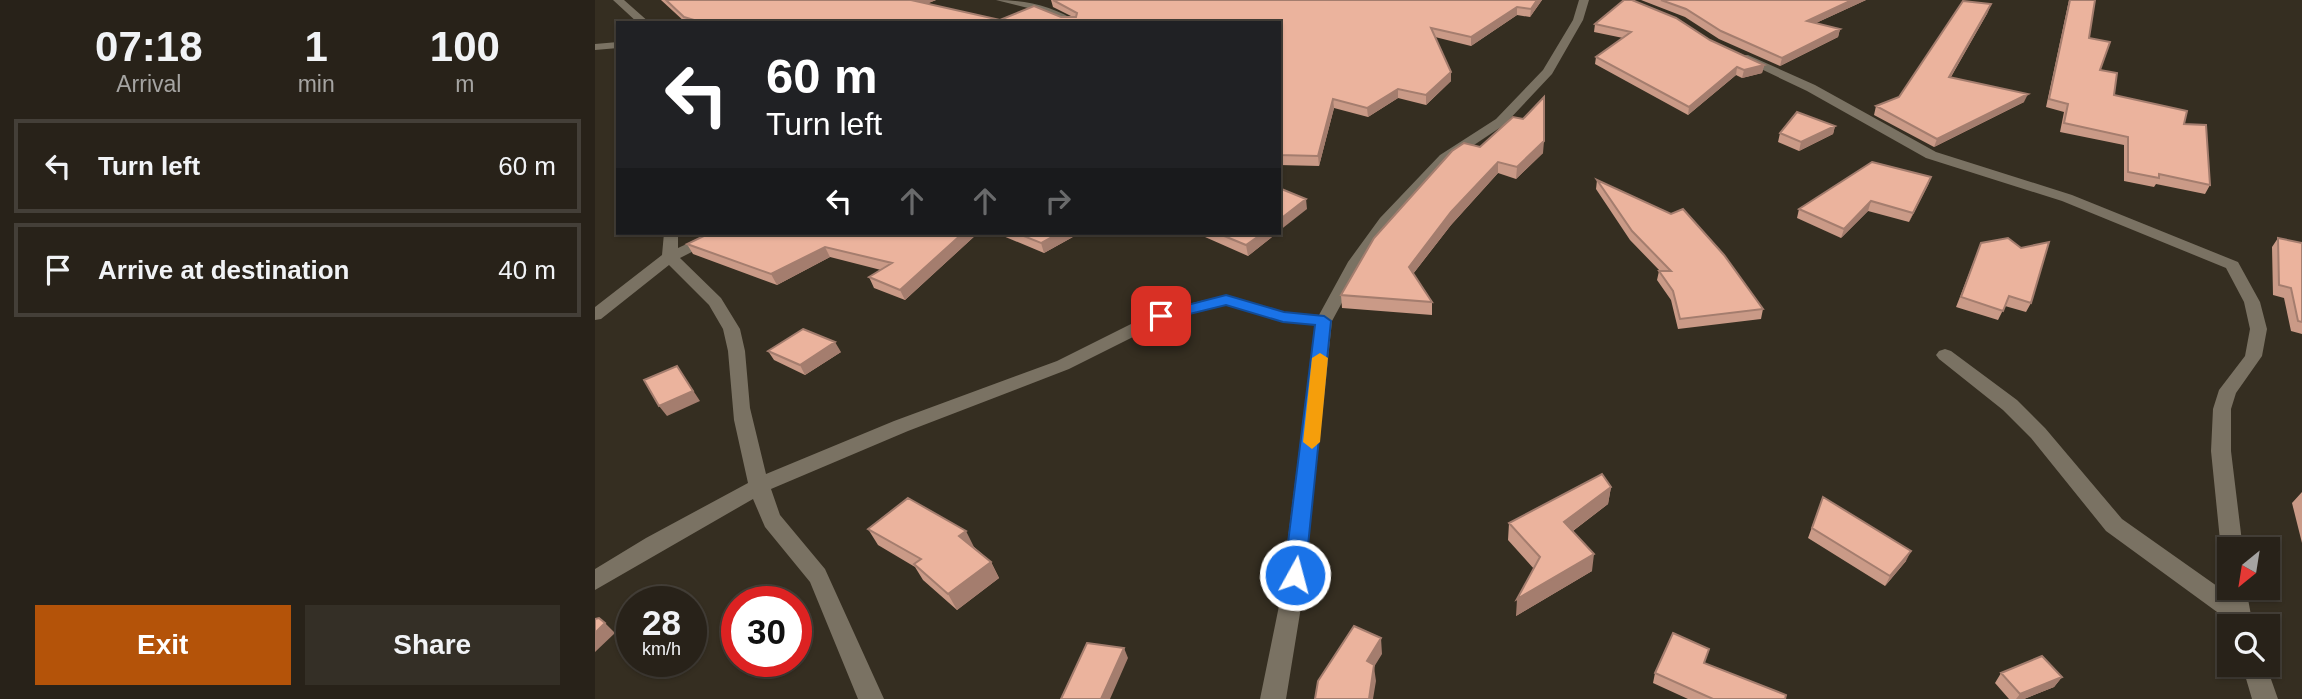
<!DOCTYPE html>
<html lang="en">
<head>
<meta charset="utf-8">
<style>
	:root { --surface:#282219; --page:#342f26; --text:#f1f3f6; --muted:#a5a4a2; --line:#443f38; --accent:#b45309 }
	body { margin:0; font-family:Arial,sans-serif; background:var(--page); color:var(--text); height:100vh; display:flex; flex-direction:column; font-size:26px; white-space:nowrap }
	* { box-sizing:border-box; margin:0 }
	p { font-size:23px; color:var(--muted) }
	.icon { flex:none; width:38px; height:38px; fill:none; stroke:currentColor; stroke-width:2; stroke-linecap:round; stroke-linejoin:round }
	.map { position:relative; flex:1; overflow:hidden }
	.sheet { display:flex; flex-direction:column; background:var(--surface); width:595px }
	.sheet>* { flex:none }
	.top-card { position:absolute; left:21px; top:21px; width:665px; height:214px; border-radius:0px; box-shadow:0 2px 5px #0004,0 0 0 2px var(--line); background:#202124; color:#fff; overflow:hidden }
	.needle { width:46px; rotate:210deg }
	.buttons { position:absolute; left:1622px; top:537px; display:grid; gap:14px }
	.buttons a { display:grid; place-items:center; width:63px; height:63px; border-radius:0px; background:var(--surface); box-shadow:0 2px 5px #0004,0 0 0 2px var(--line); font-size:35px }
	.speed { position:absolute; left:21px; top:586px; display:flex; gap:14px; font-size:35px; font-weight:700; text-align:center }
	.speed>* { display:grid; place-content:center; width:91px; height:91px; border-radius:50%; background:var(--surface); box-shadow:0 2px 5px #0004,0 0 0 2px var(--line); line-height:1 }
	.speed small { font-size:18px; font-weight:400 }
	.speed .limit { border:10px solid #d22; background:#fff; color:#111 }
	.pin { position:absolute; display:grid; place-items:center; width:60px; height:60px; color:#fff; margin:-30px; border-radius:14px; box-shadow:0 4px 10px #0006 }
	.me { position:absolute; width:77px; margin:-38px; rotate:7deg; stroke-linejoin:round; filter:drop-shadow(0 0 5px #0008) }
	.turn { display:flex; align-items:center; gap:24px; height:147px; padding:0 35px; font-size:32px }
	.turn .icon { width:91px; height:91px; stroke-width:2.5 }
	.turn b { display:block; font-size:49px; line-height:60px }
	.lanes { display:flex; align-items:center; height:66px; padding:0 35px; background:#0003; justify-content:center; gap:35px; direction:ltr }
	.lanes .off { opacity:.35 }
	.eta { display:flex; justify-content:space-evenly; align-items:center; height:119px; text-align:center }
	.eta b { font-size:42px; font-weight:600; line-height:49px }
	.button { display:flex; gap:14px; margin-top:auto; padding:14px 35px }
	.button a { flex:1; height:80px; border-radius:0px; background:var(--accent); color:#fff; font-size:28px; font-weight:600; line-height:80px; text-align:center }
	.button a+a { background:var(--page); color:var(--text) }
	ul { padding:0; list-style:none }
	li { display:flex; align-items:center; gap:21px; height:94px; margin:0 14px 10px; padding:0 21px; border:4px solid var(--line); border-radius:0px }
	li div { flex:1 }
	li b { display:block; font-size:26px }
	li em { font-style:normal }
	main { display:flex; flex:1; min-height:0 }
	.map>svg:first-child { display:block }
</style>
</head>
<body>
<main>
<section class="sheet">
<div class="eta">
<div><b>07:18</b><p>Arrival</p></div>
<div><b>1</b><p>min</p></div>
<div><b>100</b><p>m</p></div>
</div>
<ul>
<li><svg class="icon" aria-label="left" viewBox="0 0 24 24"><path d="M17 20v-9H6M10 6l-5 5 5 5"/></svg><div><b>Turn left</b></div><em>60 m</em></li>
<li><svg class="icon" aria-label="arrive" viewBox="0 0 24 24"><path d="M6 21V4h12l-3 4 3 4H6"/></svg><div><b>Arrive at destination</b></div><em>40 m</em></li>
</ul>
<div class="button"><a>Exit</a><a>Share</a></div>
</section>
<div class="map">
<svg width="1707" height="699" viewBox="0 0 1707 699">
	<rect width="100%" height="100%" fill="#352e21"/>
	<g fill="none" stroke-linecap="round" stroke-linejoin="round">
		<path fill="#7a7263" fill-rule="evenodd" d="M 18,0 L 29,0 L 55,23 L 43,23 Z
			M 401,0 C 429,0 460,6 483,23 L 469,23 L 437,9 Z
			M 984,0 L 994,0 L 988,20 L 957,74 L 909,125 L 855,161 L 795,224 L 769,262 L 737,321 L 707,601 L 691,699 L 665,699 L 685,601 L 720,325 L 688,322 L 630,305 L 572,320 L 474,369 L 313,431 L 176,489 L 185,515 L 230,569 L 289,699 L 263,699 L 215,582 L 170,527 L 158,499 L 0,590 L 0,569 L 51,538 L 153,483 L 139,420 L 133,351 L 128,329 L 114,305 L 74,265 L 6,319 L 0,320 L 0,307 L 67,255 L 69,233 L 83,233 L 83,248 L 115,233 L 134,233 L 85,258 L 126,298 L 145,329 L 150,351 L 155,408 L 171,474 L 299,421 L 462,361 L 560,312 L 631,295 L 689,312 L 724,315 L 753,262 L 785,218 L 845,155 L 901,119 L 948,70 L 978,20 Z
			M 23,42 L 23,48 L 0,50 L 0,44 Z
			M 1145,55 L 1153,55 L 1220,85 L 1341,152 L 1477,195 L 1643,262 L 1665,302 L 1672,329 L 1667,356 L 1641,393 L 1636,409 L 1636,451 L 1648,550 L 1634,550 L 1634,558 L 1629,556 L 1626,550 L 1616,451 L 1618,409 L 1624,390 L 1650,356 L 1655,329 L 1649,302 L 1631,268 L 1467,201 L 1331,158 L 1212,91 L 1145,59 Z
			M 1350,349 L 1356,351 L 1422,400 L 1450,428 L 1527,519 L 1629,591 L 1634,580 L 1634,588 L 1651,588 L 1658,626 L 1634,627 L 1633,620 L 1511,531 L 1436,438 L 1408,410 L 1344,359 L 1341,355 L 1344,351 Z
			M 1647,665 L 1671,665 L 1683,699 L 1657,699 Z"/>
	</g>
	<path fill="#ca9a87" d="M 66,0 L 341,0 L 331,4 L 405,20 L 478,17 L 458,7 L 456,0 L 947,0 L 935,17 L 922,15 L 876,46 L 840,37 L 856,81 L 831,105 L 803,98 L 773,117 L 739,108 L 724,166 L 684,165 L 684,23 L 91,23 Z
		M 1046,0 L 1271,0 L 1221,23 L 1245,29 L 1243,37 L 1185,66 L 1124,39 L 1090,17 Z
		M 1474,0 L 1500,0 L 1494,38 L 1505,70 L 1519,95 L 1589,124 L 1615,185 L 1610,194 L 1561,184 L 1559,187 L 1529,181 L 1529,145 L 1465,132 L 1469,112 L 1451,107 Z
		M 1393,12 L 1356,77 L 1429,102 L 1339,147 L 1279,115 L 1281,106 L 1304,97 Z
		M 1000,24 L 1115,40 L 1169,65 L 1167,73 L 1147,78 L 1141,75 L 1093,115 L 1000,64 L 1001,57 L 1028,38 L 999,32 Z
		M 1240,126 L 1238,134 L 1204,151 L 1183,142 L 1185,133 Z
		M 885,147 L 948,153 L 921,179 L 903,173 L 856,225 L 818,274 L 837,302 L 837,315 L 747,308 L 746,295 Z
		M 1336,177 L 1333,185 L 1314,222 L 1273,211 L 1246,238 L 1202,218 L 1204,209 Z
		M 1002,180 L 1168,309 L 1166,319 L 1083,329 L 1076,300 L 1062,280 L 1064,271 L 1065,271 L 1035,240 L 1001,189 Z
		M 383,233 L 310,300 L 279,288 L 274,277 L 286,270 L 235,257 L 182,285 L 98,254 L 92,244 Z
		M 401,233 L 485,233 L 449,253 Z
		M 601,233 L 682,233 L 653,256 Z
		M 1683,238 L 1707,243 L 1707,334 L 1696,331 L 1689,298 L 1678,295 L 1677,247 Z
		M 1386,243 L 1436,303 L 1431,312 L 1410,306 L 1403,320 L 1361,307 Z
		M 173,351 L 246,352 L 210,375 L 179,360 Z
		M 1016,487 L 1013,504 L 978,531 L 997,571 L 921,616 L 939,569 L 913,540 L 914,523 Z
		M 1707,492 L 1707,543 L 1697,503 Z
		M 1228,497 L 1311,561 L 1290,586 L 1213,538 Z
		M 273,529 L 379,547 L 396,562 L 404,578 L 362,610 L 328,580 L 320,567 L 283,545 Z
		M 1109,663 L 1190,699 L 1093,699 L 1058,683 L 1060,673 Z
		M 1406,673 L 1467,677 L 1459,687 L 1429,699 L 1414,699 L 1400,683 Z"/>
	<path fill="#a47d6e" d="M 317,0 L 341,0 L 319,9 Z
		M 942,0 L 947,0 L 935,17 L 936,9 Z
		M 1257,0 L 1271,0 L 1210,28 L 1212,21 Z
		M 1396,4 L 1393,12 L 1351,85 L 1354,77 Z
		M 922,7 L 922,15 L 876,46 L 876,37 Z
		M 1245,29 L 1243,37 L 1185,66 L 1187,58 Z
		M 1169,65 L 1167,73 L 1147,78 L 1149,70 Z
		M 1142,67 L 1141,75 L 1093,115 L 1094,107 Z
		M 856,72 L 856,81 L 831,105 L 831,95 Z
		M 803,89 L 803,98 L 773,117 L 772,108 Z
		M 1433,94 L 1429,102 L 1339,147 L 1342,139 Z
		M 738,99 L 739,108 L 724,166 L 723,156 Z
		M 1240,126 L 1238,134 L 1204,151 L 1206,142 Z
		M 949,141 L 948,153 L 921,179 L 922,167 Z
		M 903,162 L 903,173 L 856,225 L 814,279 L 814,267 L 856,212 Z
		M 1336,177 L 1333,185 L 1314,222 L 1318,213 Z
		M 711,199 L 712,209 L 684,231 L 684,220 Z
		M 1276,201 L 1273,211 L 1246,238 L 1249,229 Z
		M 368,233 L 383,233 L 310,300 L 305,290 Z
		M 464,233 L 485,233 L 449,253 L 446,243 Z
		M 668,233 L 682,233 L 653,256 L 651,245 Z
		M 230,247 L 235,257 L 182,285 L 176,274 Z
		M 240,342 L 246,352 L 210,375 L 205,365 Z
		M 82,366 L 105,401 L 72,416 L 64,406 Z
		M 1016,487 L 1013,504 L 967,539 L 969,522 Z
		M 371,531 L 379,547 L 373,552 L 364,536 Z
		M 1316,551 L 1311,561 L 1290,586 L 1295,576 Z
		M 999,554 L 997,571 L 921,616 L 922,599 Z
		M 396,562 L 404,578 L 362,610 L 353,594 Z
		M 10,623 L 20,633 L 0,652 L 0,633 Z
		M 786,638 L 787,654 L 779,667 L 781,681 L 778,699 L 774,699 L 772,661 Z
		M 529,648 L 533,658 L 515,699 L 506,699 Z
		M 1467,677 L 1459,687 L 1429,699 L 1421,699 L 1425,694 Z"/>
	<path fill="#ebb39d" stroke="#a47d6e" stroke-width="2" d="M 71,0 L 317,0 L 316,0 L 405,20 L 439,6 L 466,17 L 481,17 L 482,13 L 458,0 L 942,0 L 936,9 L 922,7 L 876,37 L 836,28 L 856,72 L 831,95 L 803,89 L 772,108 L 738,99 L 723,156 L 684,155 L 684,23 L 109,23 L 89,17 Z
		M 1029,0 L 1037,0 L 1081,18 L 1115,40 L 1169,65 L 1149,70 L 1142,67 L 1094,107 L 1001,57 L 1036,32 L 1000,24 Z
		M 1066,0 L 1257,0 L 1212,21 L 1245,29 L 1187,58 L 1126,31 L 1091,9 Z
		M 1475,0 L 1500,0 L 1494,38 L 1515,42 L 1505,70 L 1522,73 L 1519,95 L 1592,111 L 1589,124 L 1611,125 L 1615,185 L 1564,174 L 1564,178 L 1533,172 L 1533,137 L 1469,123 L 1473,104 L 1454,99 Z
		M 1368,1 L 1396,4 L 1354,77 L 1433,94 L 1342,139 L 1281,106 L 1304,97 Z
		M 949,97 L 949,141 L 922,167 L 903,162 L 856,212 L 814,267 L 837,302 L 746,295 L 779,238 L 857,151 L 869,143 L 885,147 L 918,117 L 928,119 Z
		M 1202,112 L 1240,126 L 1206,142 L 1185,133 Z
		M 1277,162 L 1336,177 L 1318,213 L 1276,201 L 1249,229 L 1204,209 Z
		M 1002,180 L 1076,214 L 1088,209 L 1129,255 L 1168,309 L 1085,319 L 1078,291 L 1064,271 L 1076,271 L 1037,231 Z
		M 684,188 L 711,199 L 684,220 Z
		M 115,233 L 368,233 L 305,290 L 274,277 L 297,263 L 230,247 L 176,274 L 92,244 Z
		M 421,233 L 464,233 L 446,243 Z
		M 622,233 L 668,233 L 651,245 Z
		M 1413,238 L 1426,248 L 1454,242 L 1436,303 L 1414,296 L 1408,311 L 1366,297 L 1386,243 Z
		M 1683,238 L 1707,243 L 1707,322 L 1703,321 L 1696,288 L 1684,285 Z
		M 208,329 L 240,342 L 205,365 L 173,351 Z
		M 82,366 L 98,391 L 64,406 L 49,380 Z
		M 1007,474 L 1016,487 L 969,522 L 999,554 L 922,599 L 945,557 L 914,523 Z
		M 1228,497 L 1316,551 L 1295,576 L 1217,528 Z
		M 313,498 L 371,531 L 364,536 L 396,562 L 353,594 L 319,564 L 326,559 L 273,529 Z
		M 4,618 L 10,623 L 0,633 L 0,619 Z
		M 759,626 L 786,638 L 772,661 L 779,665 L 774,699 L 720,699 L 723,681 Z
		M 1078,633 L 1114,649 L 1109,663 L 1191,695 L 1190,699 L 1118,699 L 1060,673 Z
		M 492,643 L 529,648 L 506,699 L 466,699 Z
		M 1447,656 L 1467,677 L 1425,694 L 1406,673 Z"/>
	<path fill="#1a73e8" stroke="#114b97" stroke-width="2" d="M 631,295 L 689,312 L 729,316 L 736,321 L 710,575 L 707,581 L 700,584 L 692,581 L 689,575 L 720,325 L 688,322 L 631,305 L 566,321 L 559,316 L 561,313 Z"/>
	<path fill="#f59e0b" d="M 725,353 L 733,358 L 725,442 L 717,449 L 708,442 L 717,358 Z"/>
</svg>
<div class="buttons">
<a><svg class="needle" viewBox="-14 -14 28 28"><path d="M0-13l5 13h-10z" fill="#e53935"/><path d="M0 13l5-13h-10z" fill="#a5a4a2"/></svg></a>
<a><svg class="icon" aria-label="search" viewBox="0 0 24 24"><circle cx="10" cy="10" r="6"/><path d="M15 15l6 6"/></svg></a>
</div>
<div class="speed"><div>28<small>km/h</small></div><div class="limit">30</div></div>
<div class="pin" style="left:566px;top:316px;background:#d93025"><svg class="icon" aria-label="arrive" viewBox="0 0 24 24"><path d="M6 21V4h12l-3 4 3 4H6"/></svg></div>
<svg class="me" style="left:700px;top:575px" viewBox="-20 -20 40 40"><circle r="17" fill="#1a73e8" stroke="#fff" stroke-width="3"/><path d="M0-11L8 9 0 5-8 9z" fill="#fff"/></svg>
<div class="top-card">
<div class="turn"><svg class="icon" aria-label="left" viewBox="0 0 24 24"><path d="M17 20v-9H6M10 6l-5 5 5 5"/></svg><div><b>60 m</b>Turn left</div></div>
<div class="lanes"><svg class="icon" aria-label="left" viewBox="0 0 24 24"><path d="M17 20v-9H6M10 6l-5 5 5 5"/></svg><svg class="icon off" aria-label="ahead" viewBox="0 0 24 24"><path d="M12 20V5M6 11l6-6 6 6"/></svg><svg class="icon off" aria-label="ahead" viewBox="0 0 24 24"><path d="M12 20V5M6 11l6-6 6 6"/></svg><svg class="icon off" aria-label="right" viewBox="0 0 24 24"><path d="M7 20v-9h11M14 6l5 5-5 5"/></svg></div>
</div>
</div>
</main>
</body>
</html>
